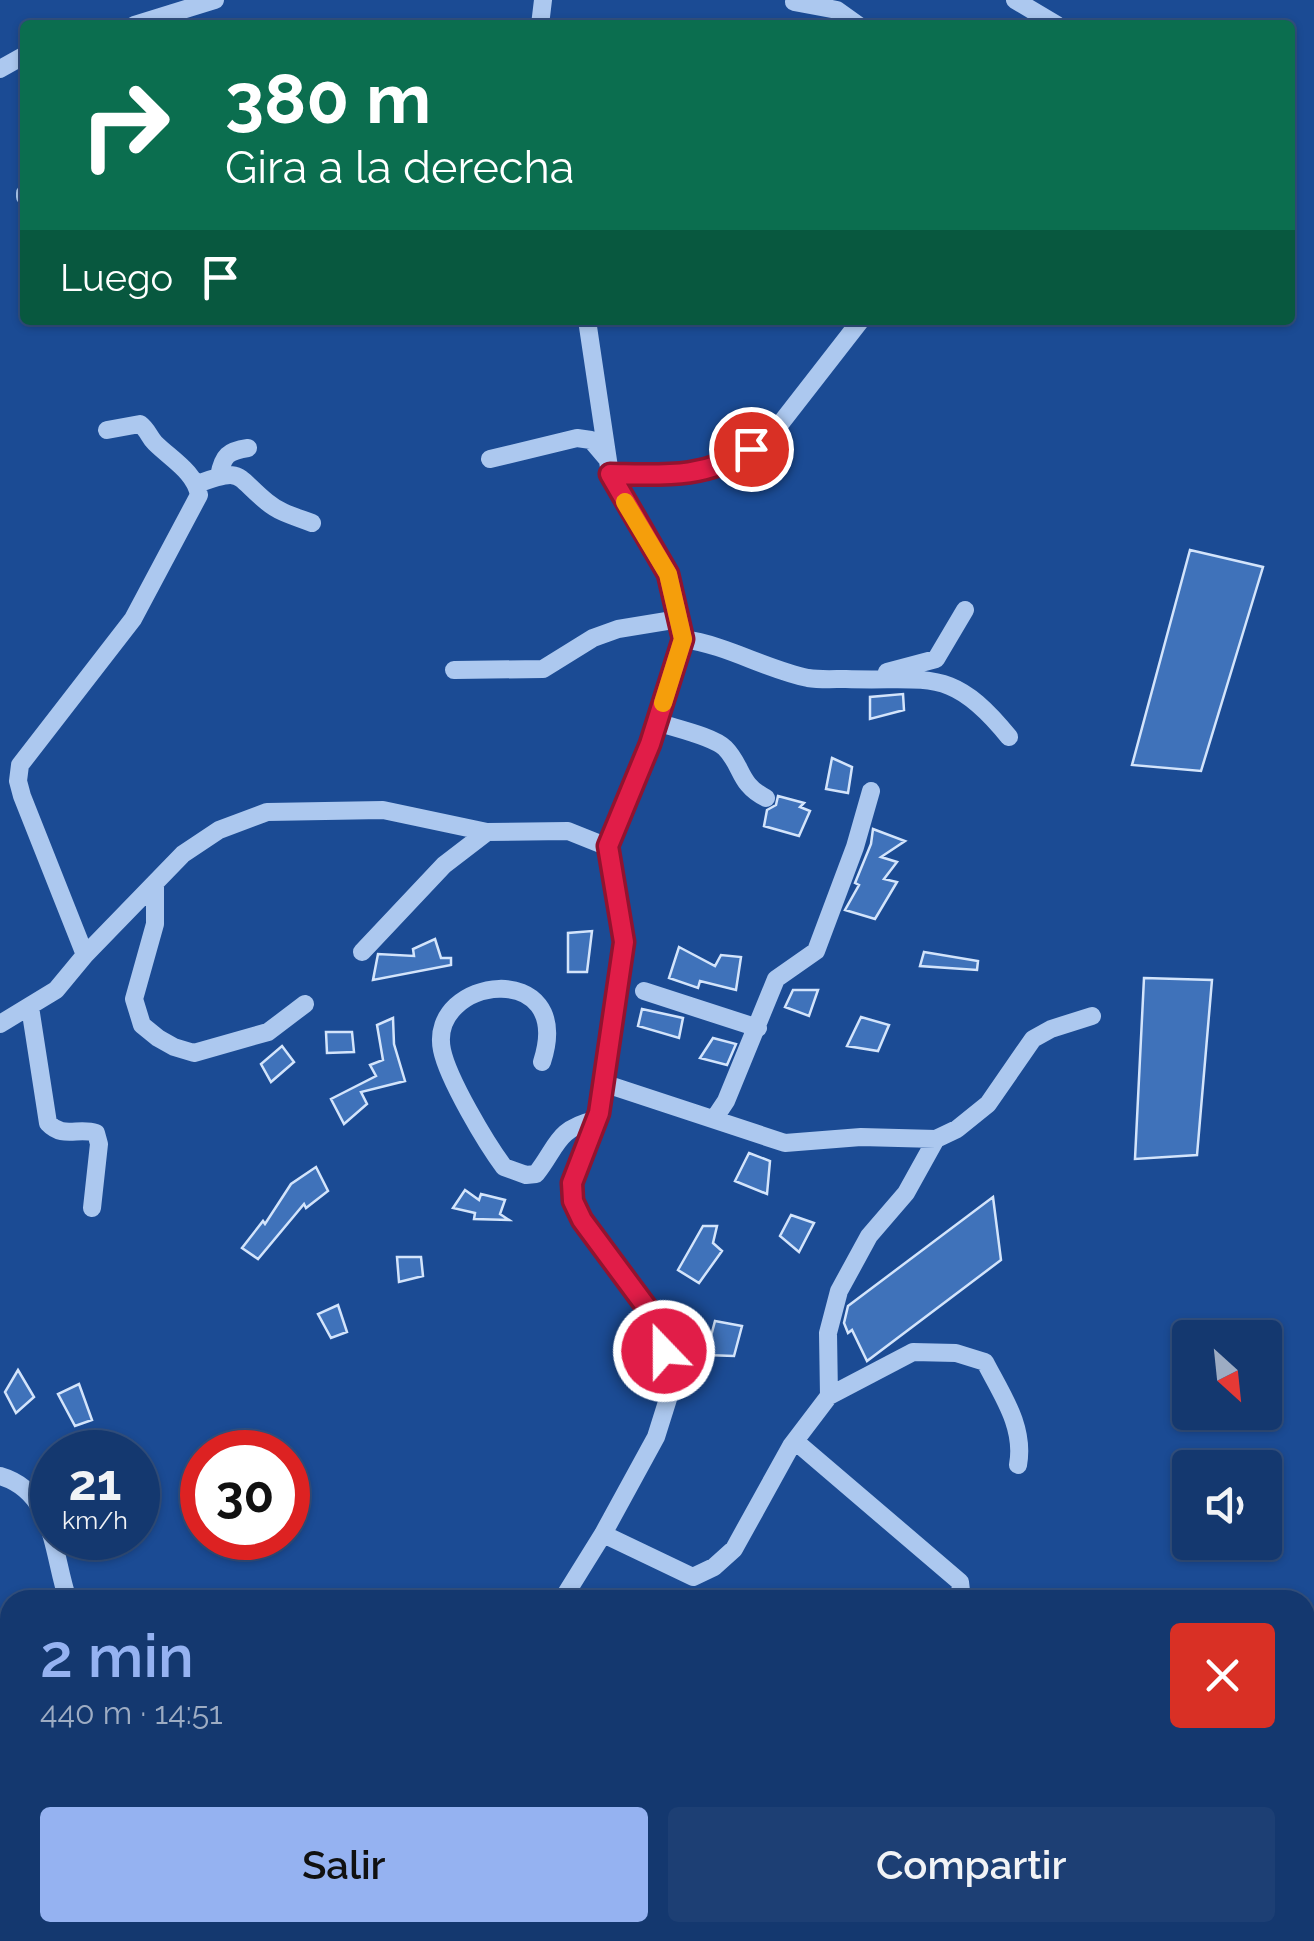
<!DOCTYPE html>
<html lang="es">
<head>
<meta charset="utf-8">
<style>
	:root { --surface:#14386f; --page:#1d3f74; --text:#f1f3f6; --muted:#9dacc3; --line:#335282; --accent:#95b2f1 }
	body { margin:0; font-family:Raleway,sans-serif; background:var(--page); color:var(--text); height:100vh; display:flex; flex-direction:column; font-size:38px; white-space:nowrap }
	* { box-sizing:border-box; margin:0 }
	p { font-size:32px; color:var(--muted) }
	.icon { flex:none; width:55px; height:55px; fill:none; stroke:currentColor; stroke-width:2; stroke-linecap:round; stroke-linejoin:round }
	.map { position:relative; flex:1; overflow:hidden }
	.panel { position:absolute; left:0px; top:1590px; width:1315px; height:352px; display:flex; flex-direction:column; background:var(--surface); border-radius:30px 30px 0 0; box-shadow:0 2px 8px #0004,0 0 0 2px var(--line) }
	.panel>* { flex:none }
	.top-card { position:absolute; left:20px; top:20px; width:1275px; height:305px; border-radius:10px; box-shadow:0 2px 8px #0004,0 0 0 2px var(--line); background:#0b6e4f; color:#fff; overflow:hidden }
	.needle { width:65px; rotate:153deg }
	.tools { position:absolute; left:1172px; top:1320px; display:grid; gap:20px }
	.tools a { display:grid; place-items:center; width:110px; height:110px; border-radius:10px; background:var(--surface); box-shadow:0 2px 8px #0004,0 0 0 2px var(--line); font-size:50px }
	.speed { position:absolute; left:30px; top:1430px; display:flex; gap:20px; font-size:50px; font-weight:700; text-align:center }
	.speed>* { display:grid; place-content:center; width:130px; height:130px; border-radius:50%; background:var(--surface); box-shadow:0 2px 8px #0004,0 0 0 2px var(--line); line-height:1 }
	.speed small { font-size:25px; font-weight:400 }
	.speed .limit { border:15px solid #d22; background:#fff; color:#111 }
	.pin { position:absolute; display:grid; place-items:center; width:85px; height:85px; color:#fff; margin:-42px; border:5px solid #fff; border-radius:50%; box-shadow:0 2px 10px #0007 }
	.me { position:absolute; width:110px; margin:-55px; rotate:338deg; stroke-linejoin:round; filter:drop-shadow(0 0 8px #0008) }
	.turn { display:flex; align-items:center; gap:35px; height:210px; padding:0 40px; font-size:45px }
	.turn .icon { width:130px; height:130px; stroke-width:2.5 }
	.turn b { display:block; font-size:70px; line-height:85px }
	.then { display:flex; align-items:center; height:95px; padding:0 40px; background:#0003; gap:20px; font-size:38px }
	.round { display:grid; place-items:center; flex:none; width:105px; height:105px; border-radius:10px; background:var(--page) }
	.head { display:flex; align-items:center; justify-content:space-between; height:170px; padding:0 40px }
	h1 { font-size:60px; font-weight:600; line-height:75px; color:var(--accent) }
	.action { display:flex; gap:20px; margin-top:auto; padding:20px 40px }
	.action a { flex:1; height:115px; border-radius:10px; background:var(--accent); color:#111; font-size:40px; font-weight:600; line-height:115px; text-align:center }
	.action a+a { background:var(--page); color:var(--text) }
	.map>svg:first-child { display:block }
</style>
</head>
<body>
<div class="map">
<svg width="1314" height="1941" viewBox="0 0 1314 1941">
	<rect width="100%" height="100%" fill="#1b4b94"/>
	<path fill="#3f72ba" stroke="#d3e4fb" stroke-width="2.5" d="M 1190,550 L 1263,567 L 1201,771 L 1132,765 Z
		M 903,694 L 904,710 L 870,719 L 870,697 Z
		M 832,758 L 852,767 L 848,793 L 826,789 Z
		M 778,796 L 804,803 L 800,807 L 810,811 L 799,836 L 764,826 L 767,810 L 776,805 Z
		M 873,829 L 905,841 L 881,857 L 897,862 L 884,879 L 897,882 L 875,919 L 845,910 L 859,885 L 855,883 L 871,844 Z
		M 592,931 L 587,972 L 568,972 L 568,933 Z
		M 435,939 L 441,958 L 451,958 L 451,965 L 373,980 L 378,954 L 414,956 L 413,949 Z
		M 679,947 L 715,966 L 721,955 L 741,957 L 736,990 L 700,981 L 698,988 L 669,978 Z
		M 924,952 L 978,961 L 977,970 L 920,966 Z
		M 1144,978 L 1212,980 L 1197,1155 L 1135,1159 Z
		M 793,990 L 818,990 L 809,1016 L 785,1007 Z
		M 642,1009 L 683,1018 L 679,1038 L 638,1026 Z
		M 861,1017 L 889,1025 L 878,1051 L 847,1046 Z
		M 393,1018 L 394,1044 L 405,1081 L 361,1092 L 367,1104 L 344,1124 L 331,1099 L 376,1076 L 370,1065 L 383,1060 L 377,1025 Z
		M 326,1032 L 352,1032 L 354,1052 L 327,1053 Z
		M 713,1038 L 736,1044 L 727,1065 L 700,1058 Z
		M 282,1046 L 294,1062 L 271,1082 L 261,1064 Z
		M 749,1153 L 770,1161 L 767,1194 L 735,1181 Z
		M 316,1167 L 328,1191 L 306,1208 L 304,1204 L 258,1259 L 242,1248 L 263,1221 L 265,1224 L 291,1184 Z
		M 465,1190 L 479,1200 L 481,1194 L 505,1200 L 500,1214 L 509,1220 L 474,1219 L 475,1213 L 453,1208 Z
		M 993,1197 L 1001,1260 L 867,1361 L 852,1330 L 848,1333 L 844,1323 L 848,1306 Z
		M 791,1215 L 814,1223 L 799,1252 L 780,1236 Z
		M 703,1226 L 717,1226 L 713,1243 L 722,1251 L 699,1283 L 678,1270 Z
		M 397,1257 L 421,1257 L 423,1276 L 399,1282 Z
		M 338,1305 L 347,1332 L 331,1338 L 318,1314 Z
		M 715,1321 L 742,1326 L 734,1356 L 706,1355 Z
		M 18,1370 L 34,1397 L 16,1413 L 5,1392 Z
		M 79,1384 L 92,1420 L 75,1426 L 58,1394 Z"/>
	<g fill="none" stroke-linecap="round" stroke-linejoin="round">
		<path stroke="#acc8ef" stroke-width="18" d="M 1015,0 L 1057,25
			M 794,2 L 837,10 L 858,25
			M 134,25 L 215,0
			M 540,25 L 543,0
			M 0,69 L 25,55
			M 25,193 L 25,197
			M 490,459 L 577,438 L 591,440 L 608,460
			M 610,474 L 687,475 L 732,461 L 770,437 L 861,320
			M 219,476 C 223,455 228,451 248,448
			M 197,484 C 244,467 234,475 267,502 C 280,513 296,517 312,523
			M 683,639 C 727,645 765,669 808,678 C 820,680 834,679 846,679 C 929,682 951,665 1009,737
			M 454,670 L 543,669 L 593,638 L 618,629 L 679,619
			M 887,672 L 936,659 L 965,610
			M 657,722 C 674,728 713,736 725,748 C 743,766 738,784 766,798
			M 155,883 L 155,924 L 134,999 L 142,1025 L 158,1038 L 174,1047 L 194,1053 L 268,1032 L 305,1004
			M 362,952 L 444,865 L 487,832
			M 85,955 L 22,796 L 18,781 L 20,765 L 133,619 L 199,495 C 195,472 171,459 155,443 C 149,437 148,430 140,424 L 107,430
			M 644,991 L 758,1028
			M 30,1007 L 48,1123 C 63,1139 78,1127 96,1133 L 99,1144 L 92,1208
			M 0,1024 L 56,990 L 85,955 L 183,854 L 219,830 L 267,812 L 383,810 L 487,832 L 568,831 L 608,847
			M 542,1062 C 576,957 427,976 442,1050 C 448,1079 486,1143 504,1167 L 526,1175 L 536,1174 C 558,1146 556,1129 595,1120
			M 603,1083 L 785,1143 L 861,1137 L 936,1139
			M 714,1119 L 726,1101 L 776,979 L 816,951 L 855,847 L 871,791
			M 829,1396 L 828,1333 L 839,1291 L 869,1236 L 906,1193 L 936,1139 L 957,1129 L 988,1104 L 1033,1039 L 1051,1029 L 1092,1016
			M 795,1441 L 960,1582 L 961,1591 L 954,1600
			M 0,1476 C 55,1492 52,1553 68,1600
			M 603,1534 L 693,1577 L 714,1567 L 734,1549 L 791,1446 L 829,1396 L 913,1352 L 956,1353 L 985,1362 C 1002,1395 1025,1427 1018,1465
			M 562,1600 L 603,1534 L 656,1437 L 673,1383 L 656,1320 L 582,1221 L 573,1201 L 572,1183 L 599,1113 L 624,941 L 608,847 L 650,744 L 683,639 L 668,574 L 610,474 L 587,320
			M 0,1880 L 10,1875
			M 597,1932 L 604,1941
			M 696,1941 L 699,1932"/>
	</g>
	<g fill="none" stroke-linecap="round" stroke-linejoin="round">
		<defs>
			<path id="route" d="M 664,1351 L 656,1320 L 582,1220 L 573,1201 L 572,1183 L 599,1113 L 624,942 L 608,846 L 650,744 L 683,639 L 668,574 L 610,474 C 663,475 705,479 751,449"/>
		</defs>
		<use href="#route" stroke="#92132f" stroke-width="25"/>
		<use href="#route" stroke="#e11d48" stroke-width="18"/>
		<path stroke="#f59e0b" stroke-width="18" d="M 625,502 L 668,574 L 683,639 L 663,703"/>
	</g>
</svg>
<div class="tools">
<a><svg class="needle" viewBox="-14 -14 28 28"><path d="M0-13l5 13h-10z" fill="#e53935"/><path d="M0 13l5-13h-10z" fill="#9dacc3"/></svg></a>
<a><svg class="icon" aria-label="sound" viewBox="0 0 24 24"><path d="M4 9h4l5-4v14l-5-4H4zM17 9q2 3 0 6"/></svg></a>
</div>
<div class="speed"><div>21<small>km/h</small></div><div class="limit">30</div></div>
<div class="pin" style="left:751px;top:449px;background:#d93025"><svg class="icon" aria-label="arrive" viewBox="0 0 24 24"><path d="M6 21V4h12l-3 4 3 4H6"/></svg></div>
<svg class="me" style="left:664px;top:1351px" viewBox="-20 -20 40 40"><circle r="17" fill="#e11d48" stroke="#fff" stroke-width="3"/><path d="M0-11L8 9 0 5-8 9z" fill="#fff"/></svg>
<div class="top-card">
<div class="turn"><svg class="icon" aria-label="right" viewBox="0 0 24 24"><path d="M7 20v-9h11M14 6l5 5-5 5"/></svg><div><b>380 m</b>Gira a la derecha</div></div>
<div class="then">Luego<svg class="icon" aria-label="arrive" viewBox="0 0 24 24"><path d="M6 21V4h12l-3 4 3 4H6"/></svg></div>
</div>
<section class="panel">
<div class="head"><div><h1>2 min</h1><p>440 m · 14:51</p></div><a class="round" style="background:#d93025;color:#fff"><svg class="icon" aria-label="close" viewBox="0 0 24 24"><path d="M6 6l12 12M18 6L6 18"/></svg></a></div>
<div class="action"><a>Salir</a><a>Compartir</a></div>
</section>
</div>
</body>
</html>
